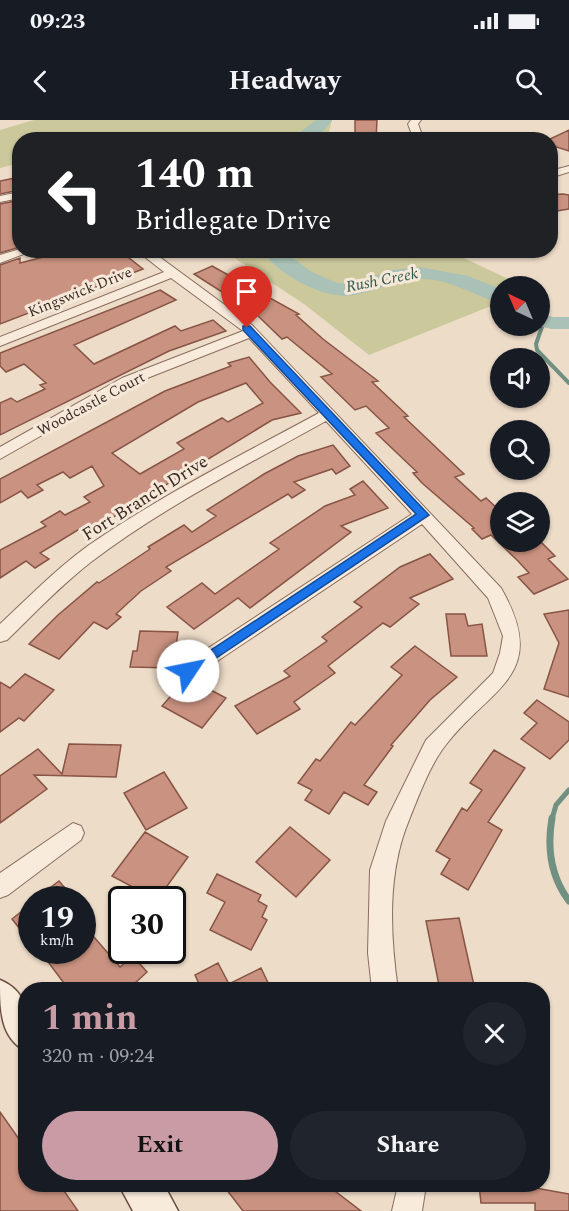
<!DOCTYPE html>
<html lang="en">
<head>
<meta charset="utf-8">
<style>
	:root { --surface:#171b24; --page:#20242c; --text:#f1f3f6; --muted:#9ea1a6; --accent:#c89ba5 }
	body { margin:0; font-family:Spectral,serif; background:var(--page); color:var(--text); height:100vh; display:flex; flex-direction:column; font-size:22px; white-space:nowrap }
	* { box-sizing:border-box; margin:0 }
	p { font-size:20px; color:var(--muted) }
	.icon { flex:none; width:33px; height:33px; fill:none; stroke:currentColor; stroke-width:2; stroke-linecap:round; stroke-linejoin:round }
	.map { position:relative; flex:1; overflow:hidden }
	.side { position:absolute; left:18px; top:862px; width:532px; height:210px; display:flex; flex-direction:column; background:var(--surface); border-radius:24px; box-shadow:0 2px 4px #0004 }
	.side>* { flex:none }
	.top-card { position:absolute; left:12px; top:12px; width:546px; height:126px; border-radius:24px; box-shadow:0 2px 4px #0004; background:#202124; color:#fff; overflow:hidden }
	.needle { width:39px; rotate:316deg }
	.buttons { position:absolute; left:490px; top:156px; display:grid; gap:12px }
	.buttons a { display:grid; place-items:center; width:60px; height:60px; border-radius:50%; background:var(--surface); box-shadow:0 2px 4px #0004; font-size:30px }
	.speed { position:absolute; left:18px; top:766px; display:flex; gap:12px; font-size:30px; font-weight:700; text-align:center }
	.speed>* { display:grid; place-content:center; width:78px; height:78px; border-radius:50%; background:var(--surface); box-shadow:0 2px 4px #0004; line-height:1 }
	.speed small { font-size:15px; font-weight:400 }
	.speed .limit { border:3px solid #111; border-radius:9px; background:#fff; color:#111 }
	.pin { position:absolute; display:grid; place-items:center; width:51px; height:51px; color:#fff; margin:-62px -26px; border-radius:50% 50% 50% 0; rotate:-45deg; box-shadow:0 0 6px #0007 }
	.pin .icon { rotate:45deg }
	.me { position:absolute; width:66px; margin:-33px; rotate:56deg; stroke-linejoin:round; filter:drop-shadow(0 0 4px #0008) }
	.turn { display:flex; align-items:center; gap:21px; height:126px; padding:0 24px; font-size:27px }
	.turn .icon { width:78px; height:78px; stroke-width:2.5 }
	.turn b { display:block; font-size:42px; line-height:51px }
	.round { display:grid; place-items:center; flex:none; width:63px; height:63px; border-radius:32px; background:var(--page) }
	.summary { display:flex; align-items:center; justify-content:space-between; height:102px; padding:0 24px }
	h1 { font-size:36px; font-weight:700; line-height:45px; color:var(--accent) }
	.button { display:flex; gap:12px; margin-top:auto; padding:12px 24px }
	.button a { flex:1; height:69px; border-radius:36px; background:var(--accent); color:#111; font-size:24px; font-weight:700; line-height:69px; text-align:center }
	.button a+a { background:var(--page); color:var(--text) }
	.status { display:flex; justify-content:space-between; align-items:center; height:42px; padding:0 30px; background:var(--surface); direction:ltr }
	.status svg { height:16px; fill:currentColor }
	header { display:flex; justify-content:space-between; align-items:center; height:78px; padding:0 24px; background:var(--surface); font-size:27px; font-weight:700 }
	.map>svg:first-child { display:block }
</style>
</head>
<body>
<div class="status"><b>09:23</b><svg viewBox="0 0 49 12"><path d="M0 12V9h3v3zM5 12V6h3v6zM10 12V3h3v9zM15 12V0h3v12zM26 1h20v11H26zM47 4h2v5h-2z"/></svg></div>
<header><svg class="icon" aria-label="back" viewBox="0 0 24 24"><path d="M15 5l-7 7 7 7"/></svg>Headway<svg class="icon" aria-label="search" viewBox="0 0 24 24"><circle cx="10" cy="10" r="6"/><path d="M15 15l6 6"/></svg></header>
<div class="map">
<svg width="569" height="1091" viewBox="0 0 569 1091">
	<rect width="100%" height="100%" fill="#eddcc8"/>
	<path fill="#cbc99c" d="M 34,0 L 332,0 L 327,19 L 20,20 L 19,43 L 0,48 L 0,10 Z
		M 224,131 L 449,131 L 523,166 L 501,166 L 501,182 L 369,235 L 304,184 Z"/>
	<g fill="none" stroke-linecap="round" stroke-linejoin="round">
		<path stroke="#709082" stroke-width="4" d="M 544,201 L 536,224 L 537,230 L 569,263"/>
		<path stroke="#709082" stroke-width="5" d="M 552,699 L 556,685 L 569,670"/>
		<path stroke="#709082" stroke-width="7" d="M 552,698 C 547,727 551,757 569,781"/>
		<path fill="#a9c1b6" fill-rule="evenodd" d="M 316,0 L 332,0 C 322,17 307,20 290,20 Z
			M 261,130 L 282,130 L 312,152 L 337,163 L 353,164 L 391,150 L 420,147 L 468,156 L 501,169 L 501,183 C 473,176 452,159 422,159 C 397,158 378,171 354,175 C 323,180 279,155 261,130 Z
			M 540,193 L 553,197 L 569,197 L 569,209 L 551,209 L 539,206 Z"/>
	</g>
	<path fill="#ca9280" stroke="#875445" stroke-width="1.5" fill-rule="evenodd" d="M 355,0 L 377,0 L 376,20 L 355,20 Z
		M 569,10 L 569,31 L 550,25 L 550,20 L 548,20 Z
		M 20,57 L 20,70 L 0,74 L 0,61 Z
		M 563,74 L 569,75 L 569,89 L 557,91 L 550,84 L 550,75 Z
		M 20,80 L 20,127 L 0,133 L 0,84 Z
		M 71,130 L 119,130 L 143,149 L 0,204 L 0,145 L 20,138 L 20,143 Z
		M 212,146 L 299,194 L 296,195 L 323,219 L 378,261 L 372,262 L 408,296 L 404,297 L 464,354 L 455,357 L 481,381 L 486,378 L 501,392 L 501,422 L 541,422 L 555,436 L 548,439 L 568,459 L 534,474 L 518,457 L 529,453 L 518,441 L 491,415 L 482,419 L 472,409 L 474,408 L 422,363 L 413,353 L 417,352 L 376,313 L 389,308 L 366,286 L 355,290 L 321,257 L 332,254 L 287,217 L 282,219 L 255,193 L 194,154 Z
		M 160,170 L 176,180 L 74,225 L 94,244 L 175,206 L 181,211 L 213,200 L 226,211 L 169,231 L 0,315 L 0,283 L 11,278 L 17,282 L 45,269 L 40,265 L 46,263 L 24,244 L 6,252 L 0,246 L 0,233 Z
		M 249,237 L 270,262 L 301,293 L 272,300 L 92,410 L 86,405 L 40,433 L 49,439 L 35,448 L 26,441 L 0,458 L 0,430 L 46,406 L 41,402 L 60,391 L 65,395 L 90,382 L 84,377 L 104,366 L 92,346 L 70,358 L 63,352 L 37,365 L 43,370 L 28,378 L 21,371 L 0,383 L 0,359 L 165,271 L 231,246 L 228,243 ZM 246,263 L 263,283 L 228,302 L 222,298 L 177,323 L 184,329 L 140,354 L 112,333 L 198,282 Z
		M 333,325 L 350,346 L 336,354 L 332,349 L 294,362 L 305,370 L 292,378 L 288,374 L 166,447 L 171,451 L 141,471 L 116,494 L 121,497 L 107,509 L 94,502 L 59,539 L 29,524 L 58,495 L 97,462 L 99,463 L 150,429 L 148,427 L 184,405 L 192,412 L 216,396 L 207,390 L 264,354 L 298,336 Z
		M 363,361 L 388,388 L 341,406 L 351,412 L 250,488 L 238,478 L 194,509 L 167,487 L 202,463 L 215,474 L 279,429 L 270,423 L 325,386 L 355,375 L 350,369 Z
		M 430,434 L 453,459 L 410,478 L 419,484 L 390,507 L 383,503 L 328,546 L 335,553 L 294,582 L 300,589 L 257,614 L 235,586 L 290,556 L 284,551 L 327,521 L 322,517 L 362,487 L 354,482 L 400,447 Z
		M 569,490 L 569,577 L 544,569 L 559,523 L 544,494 Z
		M 446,494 L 465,494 L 468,506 L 482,504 L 487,536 L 451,536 Z
		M 140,511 L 178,512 L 173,548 L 130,547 L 133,531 L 137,531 Z
		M 415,526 L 457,557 L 430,580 L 391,625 L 393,626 L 364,665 L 377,672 L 368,685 L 344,672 L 329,694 L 305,680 L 312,670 L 298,663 L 316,639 L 320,641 L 351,602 L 355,605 L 402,555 L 391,547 Z
		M 25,554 L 54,570 L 24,601 L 19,598 L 0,612 L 0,562 L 10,568 Z
		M 185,560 L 192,560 L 226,578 L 202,608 L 162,586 Z
		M 537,580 L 569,602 L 569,620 L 550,639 L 521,619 L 537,603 L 524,593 Z
		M 69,624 L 121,625 L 116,657 L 34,655 L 47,669 L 0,703 L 0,656 L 38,629 L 62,654 Z
		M 494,630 L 525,648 L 488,702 L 502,710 L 468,770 L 441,754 L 450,739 L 436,731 L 462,688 L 467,691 L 482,670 L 470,663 Z
		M 164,652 L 187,688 L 146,710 L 124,673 Z
		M 290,707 L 330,740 L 296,777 L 256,742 Z
		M 145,712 L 188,737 L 157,780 L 112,756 Z
		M 217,754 L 261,775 L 258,781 L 267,786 L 262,797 L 267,800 L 251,830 L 210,810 L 225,782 L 207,773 Z
		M 59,761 L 75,780 L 35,780 L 51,767 Z
		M 32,783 L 32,824 L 12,799 Z
		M 459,798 L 475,870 L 440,870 L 426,801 Z
		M 94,817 L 120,847 L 133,836 L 147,852 L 134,864 L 139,870 L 69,870 L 40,831 L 82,831 L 82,826 Z
		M 218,843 L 229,864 L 261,848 L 269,865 L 258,870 L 202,870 L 195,855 Z
		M 0,992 L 26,1029 L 26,1065 L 60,1065 L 78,1091 L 0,1091 Z
		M 223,1065 L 327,1065 L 361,1091 L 243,1091 Z
		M 479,1065 L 519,1065 L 569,1074 L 569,1091 L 535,1091 L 535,1083 L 481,1083 Z"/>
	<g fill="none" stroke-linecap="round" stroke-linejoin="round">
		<defs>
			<path id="street" d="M 411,0 L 421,0 L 418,4 L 424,20 L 414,20 L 408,4 Z
				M 569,46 L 569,52 L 550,58 L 550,51 Z
				M 20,72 L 20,78 L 0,82 L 0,76 Z
				M 20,129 L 34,130 L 0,143 L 0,135 Z
				M 136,130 L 150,130 L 252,205 L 501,468 C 553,558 486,568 442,630 C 428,650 418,678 409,700 C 387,753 390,814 398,870 L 372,870 L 368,833 L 370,750 L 386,701 L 426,620 L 493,553 L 500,533 L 503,516 L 488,478 L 422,404 L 195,556 L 188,559 L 181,556 L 178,551 L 181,546 L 412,394 L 326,301 C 247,345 163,387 91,442 C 60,466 34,494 7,520 L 0,522 L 0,504 C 29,477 57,448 89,425 C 162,375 241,335 319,293 L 249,218 L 132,264 L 0,339 L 0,327 L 122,258 L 243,211 L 171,158 L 0,226 L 0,217 L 164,152 Z
				M 73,703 L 81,706 L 84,713 L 81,720 L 8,775 L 0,778 L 0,753 Z
				M 398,1065 L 426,1065 L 422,1091 L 392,1091 Z"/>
			<path id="secondary" d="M 0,860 C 33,874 26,901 26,931 C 0,918 0,889 0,860 Z
				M 119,1065 L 164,1065 L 178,1091 L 133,1091 Z"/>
		</defs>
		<use href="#street" stroke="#896d5e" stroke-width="2"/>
		<use href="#secondary" stroke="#6b4f41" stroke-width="3"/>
		<use href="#street" fill="#f8ebdc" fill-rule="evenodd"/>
		<use href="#secondary" fill="#f8ebdc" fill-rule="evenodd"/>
	</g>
	<path fill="#1a73e8" stroke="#114b97" stroke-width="1.5" d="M 243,206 L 250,206 L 429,395 L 188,557 L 184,555 L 184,548 L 416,394 L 243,210 Z"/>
	<g text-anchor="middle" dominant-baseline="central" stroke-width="6" stroke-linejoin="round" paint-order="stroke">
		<g font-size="15" fill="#3a2921" stroke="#f5e8d8">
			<text transform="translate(80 172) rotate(-22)">Kingswick Drive</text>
			<text transform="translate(91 284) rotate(-28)">Woodcastle Court</text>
		</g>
		<g font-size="16" font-style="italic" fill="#315950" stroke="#f5e8d8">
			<text transform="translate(382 160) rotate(-11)">Rush Creek</text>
		</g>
		<g font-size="18" fill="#3a2921" stroke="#f5e8d8">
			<text transform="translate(145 378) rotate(-32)">Fort Branch Drive</text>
		</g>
	</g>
</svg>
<div class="buttons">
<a><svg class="needle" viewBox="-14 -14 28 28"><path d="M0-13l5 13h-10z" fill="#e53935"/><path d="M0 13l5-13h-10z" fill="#9ea1a6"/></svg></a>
<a><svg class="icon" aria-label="sound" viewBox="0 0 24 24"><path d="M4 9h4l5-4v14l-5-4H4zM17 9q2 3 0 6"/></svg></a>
<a><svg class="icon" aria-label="search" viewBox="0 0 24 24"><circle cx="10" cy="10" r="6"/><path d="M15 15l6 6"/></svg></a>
<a><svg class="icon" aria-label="layers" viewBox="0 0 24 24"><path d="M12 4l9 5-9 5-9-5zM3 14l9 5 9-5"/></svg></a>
</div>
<div class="speed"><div>19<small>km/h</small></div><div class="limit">30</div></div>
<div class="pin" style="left:247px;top:208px;background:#d93025"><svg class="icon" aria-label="arrive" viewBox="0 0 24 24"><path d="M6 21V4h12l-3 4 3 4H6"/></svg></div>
<svg class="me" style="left:188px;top:551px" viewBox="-20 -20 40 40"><circle r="19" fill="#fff"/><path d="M0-13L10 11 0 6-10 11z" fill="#1a73e8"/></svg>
<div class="top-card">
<div class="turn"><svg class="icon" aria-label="left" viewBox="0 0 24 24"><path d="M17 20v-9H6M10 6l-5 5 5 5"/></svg><div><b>140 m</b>Bridlegate Drive</div></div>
</div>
<section class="side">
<div class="summary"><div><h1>1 min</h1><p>320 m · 09:24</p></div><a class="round"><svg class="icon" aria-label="close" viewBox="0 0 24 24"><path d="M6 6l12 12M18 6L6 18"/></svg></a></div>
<div class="button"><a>Exit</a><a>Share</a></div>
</section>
</div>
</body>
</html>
